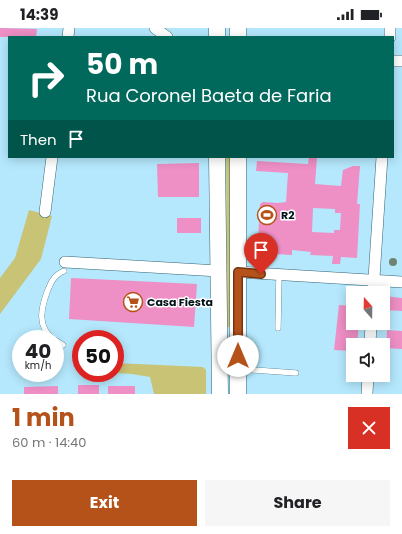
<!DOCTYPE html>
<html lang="en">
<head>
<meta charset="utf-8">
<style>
	:root { --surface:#fff; --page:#f6f6f6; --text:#202124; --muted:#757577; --accent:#b5521a }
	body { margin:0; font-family:Poppins,sans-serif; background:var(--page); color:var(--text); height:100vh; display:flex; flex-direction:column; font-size:15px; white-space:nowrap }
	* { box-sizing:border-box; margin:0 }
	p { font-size:13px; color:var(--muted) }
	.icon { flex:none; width:22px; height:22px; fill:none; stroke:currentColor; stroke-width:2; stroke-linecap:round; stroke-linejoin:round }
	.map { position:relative; height:366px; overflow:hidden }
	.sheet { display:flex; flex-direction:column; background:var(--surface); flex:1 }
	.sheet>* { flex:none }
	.guide { position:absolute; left:8px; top:8px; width:386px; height:122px; border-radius:0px; box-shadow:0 2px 10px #0003; background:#00695c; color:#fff; overflow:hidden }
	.needle { width:26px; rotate:340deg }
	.fabs { position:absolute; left:346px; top:258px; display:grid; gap:8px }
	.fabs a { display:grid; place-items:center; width:44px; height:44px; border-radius:0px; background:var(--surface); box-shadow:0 2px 10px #0003; font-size:20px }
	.speed { position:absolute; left:12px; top:302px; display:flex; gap:8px; font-size:20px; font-weight:700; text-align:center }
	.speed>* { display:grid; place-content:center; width:52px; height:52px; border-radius:50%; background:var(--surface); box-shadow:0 2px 10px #0003; line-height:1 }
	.speed small { font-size:10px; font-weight:400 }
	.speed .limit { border:6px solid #d22; background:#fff; color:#111 }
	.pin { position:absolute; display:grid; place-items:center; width:34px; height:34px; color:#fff; margin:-41px -17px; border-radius:50% 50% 50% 0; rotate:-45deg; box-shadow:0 0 4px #0007 }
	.pin .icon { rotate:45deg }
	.me { position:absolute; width:44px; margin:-22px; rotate:0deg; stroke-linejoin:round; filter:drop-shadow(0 0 3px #0008) }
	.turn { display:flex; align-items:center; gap:14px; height:84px; padding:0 12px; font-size:18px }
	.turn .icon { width:52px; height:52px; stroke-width:2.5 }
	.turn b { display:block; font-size:28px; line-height:34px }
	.then { display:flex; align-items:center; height:38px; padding:0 12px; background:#0003; gap:8px; font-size:15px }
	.round { display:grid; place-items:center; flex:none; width:42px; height:42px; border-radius:0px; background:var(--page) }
	.overview { display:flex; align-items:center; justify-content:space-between; height:68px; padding:0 12px }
	h1 { font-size:24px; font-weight:700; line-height:30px; color:var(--accent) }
	.button { display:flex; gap:8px; margin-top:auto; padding:8px 12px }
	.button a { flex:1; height:46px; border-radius:0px; background:var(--accent); color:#fff; font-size:16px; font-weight:700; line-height:46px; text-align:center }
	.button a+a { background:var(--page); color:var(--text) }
	.status { display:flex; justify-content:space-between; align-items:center; height:28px; padding:0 20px; background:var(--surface); direction:ltr }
	.status svg { height:11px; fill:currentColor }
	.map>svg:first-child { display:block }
</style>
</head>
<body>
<div class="status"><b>14:39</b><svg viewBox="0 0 49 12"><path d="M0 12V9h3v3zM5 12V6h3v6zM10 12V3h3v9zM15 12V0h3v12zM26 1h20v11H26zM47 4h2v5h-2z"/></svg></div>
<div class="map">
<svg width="402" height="366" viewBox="0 0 402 366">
	<rect width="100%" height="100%" fill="#b5e8fd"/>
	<path fill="#c8c375" d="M 226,129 L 232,129 L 234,299 L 227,299 Z
		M 29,182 L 52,188 L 41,231 L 0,286 L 0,250 L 15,230 Z
		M 115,335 L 203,339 L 206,342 L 206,366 L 154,366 L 150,349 L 132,346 L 115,345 Z"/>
	<path fill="#ee8fc5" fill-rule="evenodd" d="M 0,0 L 37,1 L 36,9 L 0,9 Z
		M 309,129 L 317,129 L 315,156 L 341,158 L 343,142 L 353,138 L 360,138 L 357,176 L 360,176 L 357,230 L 341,229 L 340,236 L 332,236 L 333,228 L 310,227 L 311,224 L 292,222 L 292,227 L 258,225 L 259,213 L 258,213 L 260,176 L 263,174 L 278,175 L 286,174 L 288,145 L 256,143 L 257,133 L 307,136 L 308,136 ZM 313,180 L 335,181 L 335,185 L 341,185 L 340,202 L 334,202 L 334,205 L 312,204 Z
		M 199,135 L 199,169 L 158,169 L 157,136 Z
		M 177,190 L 201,190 L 201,205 L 177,205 Z
		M 71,250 L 197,256 L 194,299 L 69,291 Z
		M 384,268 L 402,270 L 402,283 L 383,282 Z
		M 339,277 L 353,278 L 353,295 L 359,295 L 357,317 L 353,317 L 353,323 L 334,322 Z
		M 387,302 L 402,303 L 402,321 L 386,320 Z
		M 78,357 L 99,357 L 99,366 L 78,366 Z
		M 58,358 L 58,366 L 24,366 L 24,359 Z
		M 108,358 L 135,358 L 135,366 L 108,366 Z"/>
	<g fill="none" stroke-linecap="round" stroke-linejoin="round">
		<defs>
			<path id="service" d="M 278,300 L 279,247
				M 53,311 C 37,298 41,281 47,264 C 51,254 54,247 64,243
				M 55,312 L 63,317
				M 240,341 L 296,345"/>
			<path id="minor" d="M 155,0 L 167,9
				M 68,9 L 69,0
				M 390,9 L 390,0
				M 393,33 L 402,33
				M 45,184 L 52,129
				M 65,234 L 219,243
				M 238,244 L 402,254
				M 373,265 L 382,129
				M 370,317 L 371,295
				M 367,366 L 368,347"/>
			<path id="secondary" d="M 217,9 L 217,0
				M 238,9 L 238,0
				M 217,129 L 220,366
				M 238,366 L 238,129"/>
		</defs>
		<use href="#service" stroke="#336375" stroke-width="6"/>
		<use href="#minor" stroke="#336375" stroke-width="12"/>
		<use href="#secondary" stroke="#336375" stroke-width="17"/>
		<use href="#service" stroke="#fff" stroke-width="5.5"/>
		<use href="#minor" stroke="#fff" stroke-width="11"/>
		<use href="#secondary" stroke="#fff" stroke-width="16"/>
	</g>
	<circle fill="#6e8372" cx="393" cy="234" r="4"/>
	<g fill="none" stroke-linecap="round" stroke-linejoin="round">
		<defs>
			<path id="route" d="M 238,328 L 238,244 L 261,246"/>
		</defs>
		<use href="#route" stroke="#763511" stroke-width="10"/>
		<use href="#route" stroke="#b5521a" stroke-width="7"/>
	</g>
	<defs>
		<symbol id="stadium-ring" viewBox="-11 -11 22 22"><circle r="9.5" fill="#fff" stroke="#b5521a" stroke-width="1.5"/><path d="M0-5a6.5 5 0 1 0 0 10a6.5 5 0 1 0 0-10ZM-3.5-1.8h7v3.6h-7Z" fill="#b5521a"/></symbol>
		<symbol id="supermarket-ring" viewBox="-11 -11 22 22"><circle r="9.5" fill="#fff" stroke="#b5521a" stroke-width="1.5"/><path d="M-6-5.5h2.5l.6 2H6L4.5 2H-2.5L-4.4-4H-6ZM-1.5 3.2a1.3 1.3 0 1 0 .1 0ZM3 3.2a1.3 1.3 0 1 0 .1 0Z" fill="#b5521a"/></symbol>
	</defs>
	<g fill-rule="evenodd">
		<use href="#stadium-ring" x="256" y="176" width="22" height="22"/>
		<use href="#supermarket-ring" x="122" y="263" width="22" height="22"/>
	</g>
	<g text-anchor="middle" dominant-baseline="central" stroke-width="3" stroke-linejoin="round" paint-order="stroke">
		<g font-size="11" font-weight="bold" fill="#011219" stroke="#fff" text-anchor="start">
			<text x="281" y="187">R2</text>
			<text x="147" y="274">Casa Fiesta</text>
		</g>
	</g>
</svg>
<div class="fabs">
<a><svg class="needle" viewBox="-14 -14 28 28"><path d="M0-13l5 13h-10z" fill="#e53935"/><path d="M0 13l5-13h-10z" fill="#757577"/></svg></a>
<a><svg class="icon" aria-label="sound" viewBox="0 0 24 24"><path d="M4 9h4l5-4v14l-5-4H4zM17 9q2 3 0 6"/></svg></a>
</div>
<div class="speed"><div>40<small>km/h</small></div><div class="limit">50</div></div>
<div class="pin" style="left:261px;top:246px;background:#d93025"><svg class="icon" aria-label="arrive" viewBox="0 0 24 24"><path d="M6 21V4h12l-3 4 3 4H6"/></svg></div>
<svg class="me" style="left:238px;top:328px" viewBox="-20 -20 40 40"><circle r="19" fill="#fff"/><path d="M0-13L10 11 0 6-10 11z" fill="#b5521a"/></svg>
<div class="guide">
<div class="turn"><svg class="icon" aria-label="right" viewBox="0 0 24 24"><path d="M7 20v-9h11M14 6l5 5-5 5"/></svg><div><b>50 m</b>Rua Coronel Baeta de Faria</div></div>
<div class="then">Then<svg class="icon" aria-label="arrive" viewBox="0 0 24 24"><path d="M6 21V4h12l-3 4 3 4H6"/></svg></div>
</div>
</div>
<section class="sheet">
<div class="overview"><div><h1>1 min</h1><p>60 m · 14:40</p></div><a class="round" style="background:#d93025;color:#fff"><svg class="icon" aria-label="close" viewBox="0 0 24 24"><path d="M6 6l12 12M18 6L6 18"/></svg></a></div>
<div class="button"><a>Exit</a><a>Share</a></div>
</section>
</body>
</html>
